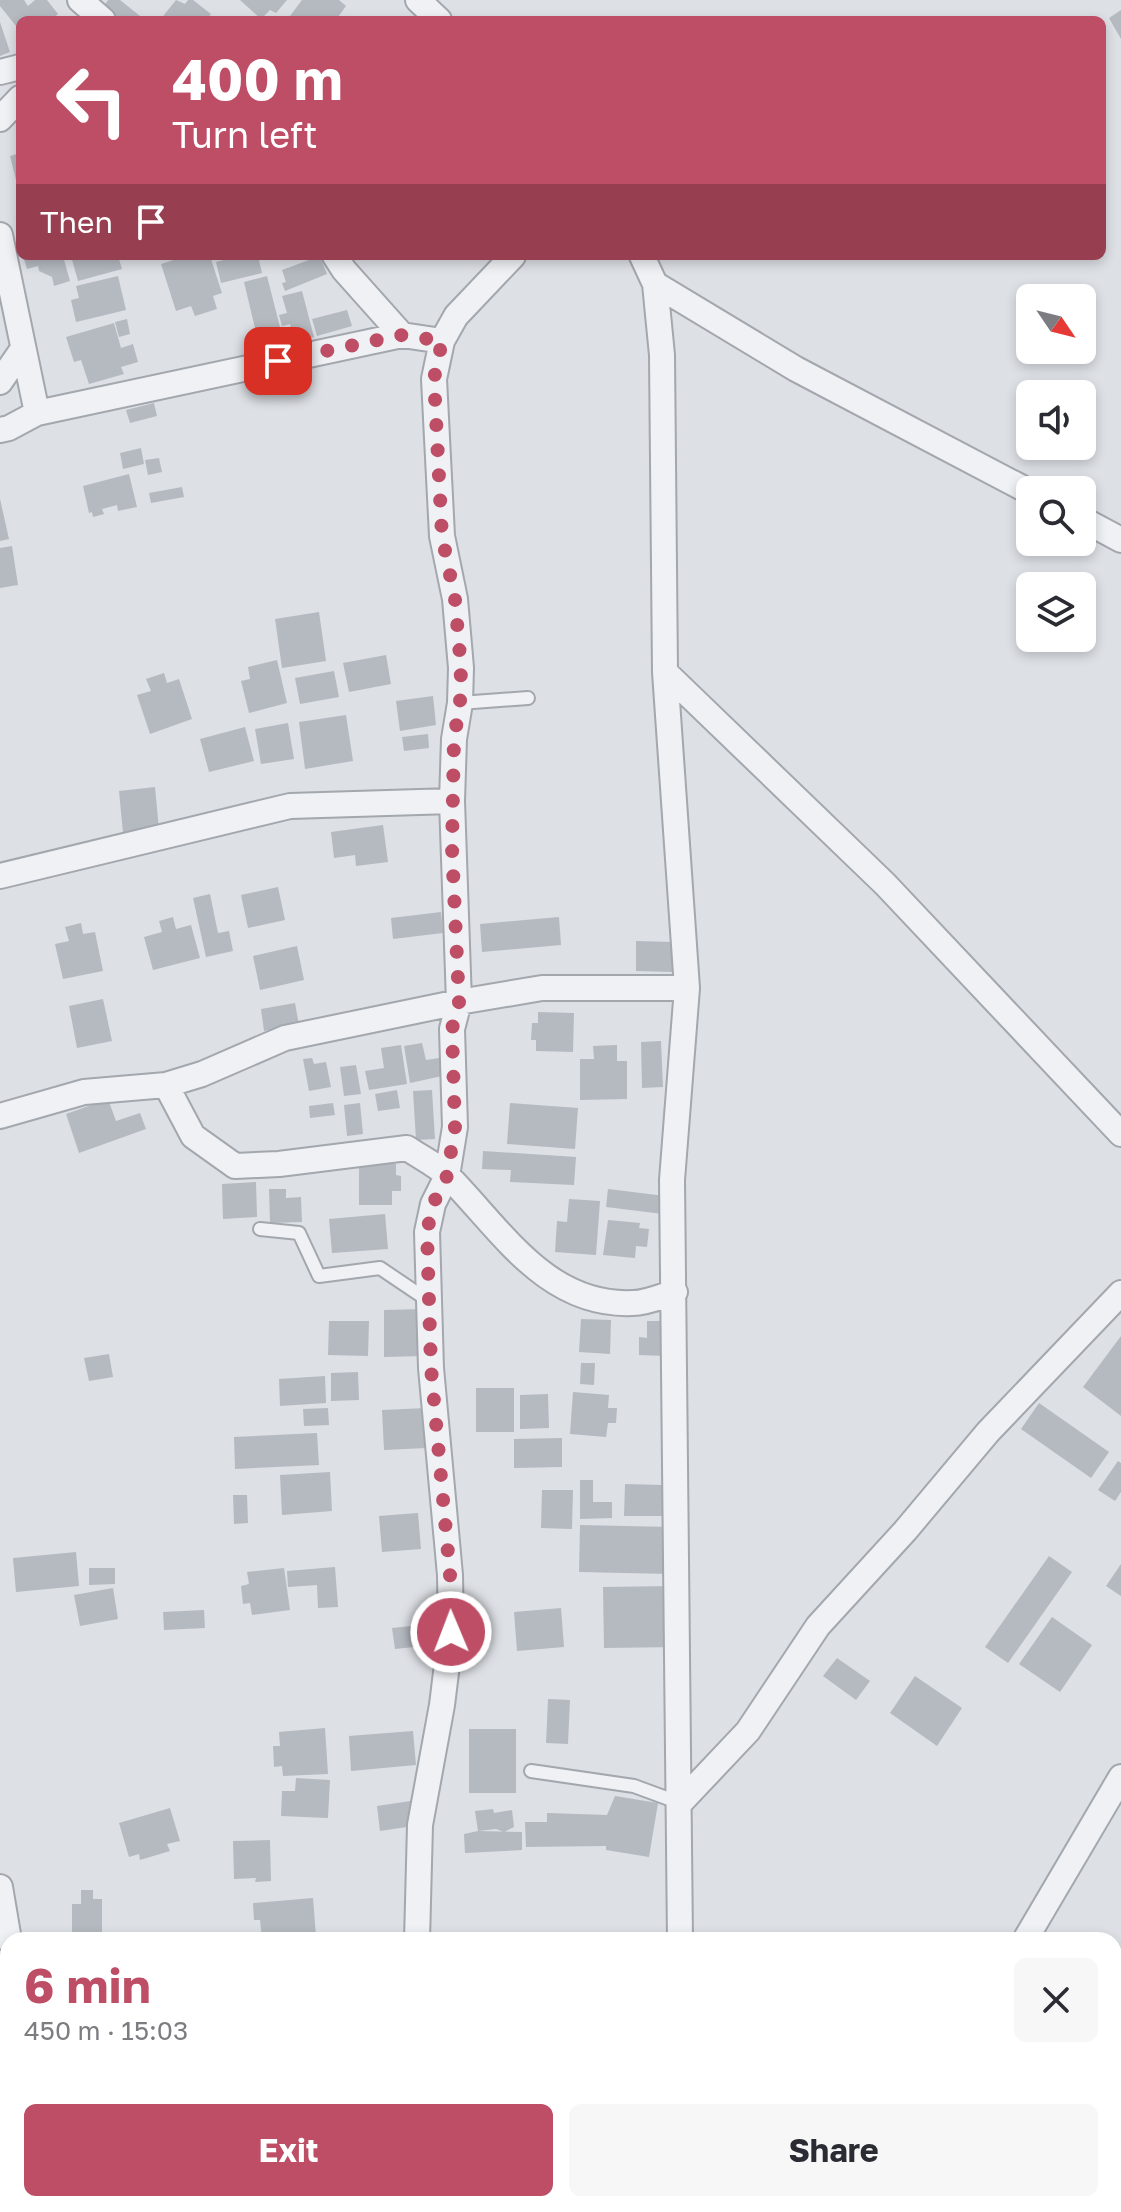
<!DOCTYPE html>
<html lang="en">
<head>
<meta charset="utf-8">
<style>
	:root { --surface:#fff; --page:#f7f7f7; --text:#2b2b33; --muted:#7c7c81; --accent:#bd4e66 }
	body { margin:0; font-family:"Golos Text",sans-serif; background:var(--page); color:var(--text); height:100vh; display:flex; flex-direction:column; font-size:30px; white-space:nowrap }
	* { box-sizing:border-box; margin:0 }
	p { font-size:26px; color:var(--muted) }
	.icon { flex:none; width:44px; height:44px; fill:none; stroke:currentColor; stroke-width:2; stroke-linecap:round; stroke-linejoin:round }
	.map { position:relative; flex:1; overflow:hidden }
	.panel { position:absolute; left:0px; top:1932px; width:1122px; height:280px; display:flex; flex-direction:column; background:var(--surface); border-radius:24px 24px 0 0; box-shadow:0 4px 12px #0003 }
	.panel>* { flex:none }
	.guide { position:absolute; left:16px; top:16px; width:1090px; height:244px; border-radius:12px; box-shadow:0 4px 12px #0003; background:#bd4e66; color:#fff; overflow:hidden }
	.needle { width:52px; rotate:125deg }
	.buttons { position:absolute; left:1016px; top:284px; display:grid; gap:16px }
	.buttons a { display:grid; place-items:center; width:80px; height:80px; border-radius:12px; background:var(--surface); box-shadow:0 4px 12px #0003; font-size:40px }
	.pin { position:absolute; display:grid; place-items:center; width:68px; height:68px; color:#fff; margin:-34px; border-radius:16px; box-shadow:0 4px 12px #0006 }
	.me { position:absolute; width:88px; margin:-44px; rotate:359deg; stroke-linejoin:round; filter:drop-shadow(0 0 6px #0008) }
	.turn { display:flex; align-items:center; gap:28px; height:168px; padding:0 24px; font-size:36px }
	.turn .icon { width:104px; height:104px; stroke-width:2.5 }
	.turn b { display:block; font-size:56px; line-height:68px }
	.then { display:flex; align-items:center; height:76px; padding:0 24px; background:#0003; gap:16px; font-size:30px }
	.round { display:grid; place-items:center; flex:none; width:84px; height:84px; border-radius:12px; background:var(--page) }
	.head { display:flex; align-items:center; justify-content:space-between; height:136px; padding:0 24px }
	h1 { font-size:48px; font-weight:700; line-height:60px; color:var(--accent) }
	.button { display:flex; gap:16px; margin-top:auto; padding:16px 24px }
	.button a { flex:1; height:92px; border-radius:12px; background:var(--accent); color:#fff; font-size:32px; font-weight:700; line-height:92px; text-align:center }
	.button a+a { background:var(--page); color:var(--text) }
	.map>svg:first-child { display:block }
</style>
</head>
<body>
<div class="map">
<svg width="1121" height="2212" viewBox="0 0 1121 2212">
	<rect width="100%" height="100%" fill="#dde0e5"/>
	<path fill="#b5bac1" d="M 0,0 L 24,0 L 28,6 L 35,0 L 47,0 L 58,14 L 51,20 L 20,20 L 20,31 L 0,6 Z
		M 108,0 L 120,0 L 145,20 L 114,20 L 101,10 Z
		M 176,0 L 185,4 L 188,0 L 193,0 L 211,14 L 206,20 L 160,20 Z
		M 240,0 L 287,0 L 276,13 L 270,10 L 261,19 Z
		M 302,0 L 339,0 L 346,6 L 338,17 L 341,20 L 287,20 Z
		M 1121,10 L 1121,39 L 1109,18 Z
		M 0,22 L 10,52 L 0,56 Z
		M 20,153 L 20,183 L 17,184 L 10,156 Z
		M 23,256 L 63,256 L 70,281 L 54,286 L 52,277 L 39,271 L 38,266 L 27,269 Z
		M 71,256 L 118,256 L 122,269 L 78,281 Z
		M 186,256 L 210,256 L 222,293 L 213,296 L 217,309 L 195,316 L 191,306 L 176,311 L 161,264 Z
		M 239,256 L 258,256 L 262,273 L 221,283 L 216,262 Z
		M 320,256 L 327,274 L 285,291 L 282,283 L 286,282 L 282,270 Z
		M 118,276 L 126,310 L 76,322 L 71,300 L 79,298 L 76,286 Z
		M 267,276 L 283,339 L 259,345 L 244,282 Z
		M 302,291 L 314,337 L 294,342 L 290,324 L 282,326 L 279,315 L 287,313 L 282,296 Z
		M 347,310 L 352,326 L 317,336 L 312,319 Z
		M 127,319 L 130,334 L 119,337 L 115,322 Z
		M 114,323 L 121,348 L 133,344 L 138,362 L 121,367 L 124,374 L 89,384 L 81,360 L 74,362 L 66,337 Z
		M 154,403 L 157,416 L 130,423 L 126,410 Z
		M 141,448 L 144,464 L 123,469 L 120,453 Z
		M 159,458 L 162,472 L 148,475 L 145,460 Z
		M 129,474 L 137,507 L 118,511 L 117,505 L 102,509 L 104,514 L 93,517 L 92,512 L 89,513 L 83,486 Z
		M 182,487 L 184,497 L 151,503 L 149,493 Z
		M 0,499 L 9,539 L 0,541 Z
		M 12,546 L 18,585 L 0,588 L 0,548 Z
		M 319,612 L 326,661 L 282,668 L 275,619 Z
		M 386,655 L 391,684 L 349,692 L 343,663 Z
		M 277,660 L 287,703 L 249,713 L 241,681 L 250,679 L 248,667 Z
		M 334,671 L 339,697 L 300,704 L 295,678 Z
		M 164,673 L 167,683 L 179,679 L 192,719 L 150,734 L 137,695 L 151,691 L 146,679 Z
		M 433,696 L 436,725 L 400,731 L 396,701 Z
		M 346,715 L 353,761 L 305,769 L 299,722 Z
		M 288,723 L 294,759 L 261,764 L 255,729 Z
		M 245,727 L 254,761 L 209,772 L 200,739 Z
		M 428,734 L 429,748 L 404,751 L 402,737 Z
		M 155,787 L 159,830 L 123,833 L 119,791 Z
		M 383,825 L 388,862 L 356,866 L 355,855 L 334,858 L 331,832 Z
		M 278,887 L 285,920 L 248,928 L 241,895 Z
		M 210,894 L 218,933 L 229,931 L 233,951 L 206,957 L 193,898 Z
		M 441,912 L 443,933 L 393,939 L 391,918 Z
		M 173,917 L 176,929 L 191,925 L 200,958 L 153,970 L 144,937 L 162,932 L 159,921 Z
		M 559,917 L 561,945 L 482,952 L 480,924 Z
		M 81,923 L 83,934 L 95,932 L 103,971 L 63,979 L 55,944 L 69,941 L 65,927 Z
		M 636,941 L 674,942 L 673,972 L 636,971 Z
		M 297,946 L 304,980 L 260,990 L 253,956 Z
		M 103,999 L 112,1041 L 77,1048 L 69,1006 Z
		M 295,1003 L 299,1025 L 264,1031 L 261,1009 Z
		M 538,1012 L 574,1013 L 573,1052 L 536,1051 L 536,1040 L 531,1040 L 532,1023 L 538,1023 Z
		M 661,1041 L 663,1087 L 642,1088 L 641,1042 Z
		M 422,1043 L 426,1060 L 439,1058 L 442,1076 L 410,1083 L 404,1046 Z
		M 401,1045 L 407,1084 L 369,1090 L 365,1071 L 384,1068 L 381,1048 Z
		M 617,1045 L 617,1061 L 627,1061 L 627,1099 L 580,1100 L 580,1059 L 594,1059 L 593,1046 Z
		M 312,1058 L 314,1064 L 326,1062 L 331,1087 L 309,1091 L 303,1059 Z
		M 356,1065 L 361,1094 L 344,1096 L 340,1067 Z
		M 397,1090 L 400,1108 L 378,1111 L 375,1094 Z
		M 432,1090 L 435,1139 L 416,1140 L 413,1091 Z
		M 108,1099 L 116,1121 L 140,1113 L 146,1129 L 79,1153 L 66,1114 Z
		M 333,1103 L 335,1115 L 310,1118 L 309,1106 Z
		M 360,1103 L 363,1134 L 347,1136 L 344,1105 Z
		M 510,1103 L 578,1108 L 575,1149 L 507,1144 Z
		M 483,1151 L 576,1157 L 574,1185 L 510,1182 L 511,1170 L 482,1169 Z
		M 359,1164 L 396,1164 L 396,1175 L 401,1176 L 401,1191 L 392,1191 L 392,1205 L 359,1205 Z
		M 256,1182 L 257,1217 L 223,1219 L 222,1184 Z
		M 269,1189 L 286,1189 L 286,1198 L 301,1197 L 302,1222 L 270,1223 Z
		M 608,1189 L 665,1196 L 663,1214 L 606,1207 Z
		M 569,1199 L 600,1201 L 596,1255 L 555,1252 L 557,1221 L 567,1222 Z
		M 385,1214 L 388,1249 L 332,1253 L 329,1219 Z
		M 608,1220 L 640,1223 L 639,1228 L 649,1229 L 647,1247 L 636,1246 L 635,1258 L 603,1255 Z
		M 424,1309 L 424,1356 L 384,1357 L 384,1310 Z
		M 581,1319 L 611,1320 L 610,1354 L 579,1352 Z
		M 329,1321 L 369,1321 L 368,1356 L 328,1355 Z
		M 647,1321 L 668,1321 L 667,1356 L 639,1355 L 639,1337 L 647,1338 Z
		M 1121,1336 L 1121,1416 L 1083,1387 Z
		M 109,1354 L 113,1377 L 89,1381 L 84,1358 Z
		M 581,1363 L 595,1363 L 594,1385 L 580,1384 Z
		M 358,1372 L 359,1400 L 331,1401 L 331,1373 Z
		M 325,1376 L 326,1403 L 280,1406 L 279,1379 Z
		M 476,1388 L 514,1388 L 514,1432 L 476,1432 Z
		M 573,1392 L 609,1395 L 608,1408 L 617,1408 L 616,1423 L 608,1423 L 606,1437 L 570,1434 Z
		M 548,1394 L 549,1428 L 520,1429 L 520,1395 Z
		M 1039,1403 L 1109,1452 L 1091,1478 L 1021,1429 Z
		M 328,1408 L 329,1425 L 304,1426 L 303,1409 Z
		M 426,1408 L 427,1448 L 384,1450 L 382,1410 Z
		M 317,1433 L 319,1465 L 235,1469 L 234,1437 Z
		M 562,1438 L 562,1467 L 514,1468 L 514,1439 Z
		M 1118,1461 L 1121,1463 L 1121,1492 L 1115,1501 L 1098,1490 Z
		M 330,1472 L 332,1511 L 282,1515 L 280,1475 Z
		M 580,1480 L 593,1480 L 593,1502 L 612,1502 L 612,1518 L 580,1519 Z
		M 625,1484 L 663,1485 L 662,1516 L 624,1516 Z
		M 542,1490 L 573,1490 L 572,1529 L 541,1528 Z
		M 233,1495 L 247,1495 L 248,1523 L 234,1524 Z
		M 418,1513 L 421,1549 L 382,1552 L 379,1516 Z
		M 580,1525 L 671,1527 L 670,1574 L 579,1572 Z
		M 76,1552 L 79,1586 L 16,1592 L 13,1558 Z
		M 1049,1556 L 1072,1572 L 1008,1663 L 985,1647 Z
		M 1121,1564 L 1121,1596 L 1106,1586 Z
		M 335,1567 L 338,1607 L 318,1608 L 317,1585 L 288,1587 L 287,1571 Z
		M 89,1568 L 115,1568 L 115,1584 L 89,1585 Z
		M 284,1568 L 290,1610 L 252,1615 L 250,1603 L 243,1604 L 241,1586 L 249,1584 L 247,1572 Z
		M 674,1586 L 678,1647 L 604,1648 L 603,1587 Z
		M 113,1588 L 118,1619 L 80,1626 L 74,1595 Z
		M 561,1608 L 564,1647 L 517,1651 L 514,1612 Z
		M 204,1610 L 205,1628 L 164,1630 L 163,1612 Z
		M 1052,1617 L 1092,1645 L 1060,1692 L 1019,1664 Z
		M 440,1623 L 442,1644 L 395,1649 L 392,1628 Z
		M 837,1658 L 870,1681 L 856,1700 L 823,1676 Z
		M 915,1676 L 962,1708 L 937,1746 L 890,1713 Z
		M 548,1699 L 570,1700 L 568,1744 L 546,1743 Z
		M 325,1728 L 328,1774 L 283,1776 L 282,1766 L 274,1767 L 273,1746 L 280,1746 L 279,1732 Z
		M 469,1729 L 516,1729 L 516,1793 L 469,1793 Z
		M 413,1731 L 416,1765 L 351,1771 L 349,1736 Z
		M 296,1778 L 330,1780 L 328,1818 L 281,1816 L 282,1791 L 295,1791 Z
		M 615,1796 L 658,1803 L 649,1857 L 606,1850 L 606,1846 L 526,1847 L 525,1822 L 547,1822 L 547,1813 L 607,1815 Z
		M 417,1800 L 420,1825 L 380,1831 L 377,1806 Z
		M 170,1808 L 180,1841 L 167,1844 L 170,1851 L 140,1860 L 139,1854 L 129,1857 L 119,1823 Z
		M 493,1809 L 494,1813 L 512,1810 L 514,1827 L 504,1832 L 496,1829 L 478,1831 L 475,1811 Z
		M 478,1831 L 522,1832 L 522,1850 L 465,1853 L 464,1834 Z
		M 270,1840 L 271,1881 L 255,1882 L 256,1878 L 234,1879 L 233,1841 Z
		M 81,1890 L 93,1890 L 93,1899 L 102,1899 L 102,1936 L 72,1937 L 72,1904 L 81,1904 Z
		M 313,1898 L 316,1936 L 262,1940 L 260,1920 L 254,1920 L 253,1903 Z
		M 105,2204 L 131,2204 L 132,2209 L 105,2212 Z
		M 138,2204 L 174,2204 L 175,2212 L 140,2212 Z
		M 809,2204 L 851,2204 L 851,2212 L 809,2212 Z"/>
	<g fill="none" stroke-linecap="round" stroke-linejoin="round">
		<defs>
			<path id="service" d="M 460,703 L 528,698
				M 260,1229 L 299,1233 L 319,1276 L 380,1268 L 429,1301
				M 531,1771 L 634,1786 L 680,1803"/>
			<path id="minor" d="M 80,0 L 103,20
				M 418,0 L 439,20
				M 0,72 L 20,67
				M 0,119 L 20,98
				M 0,235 L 37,413
				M 335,256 L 344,270 L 402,335
				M 642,256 L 655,284 L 662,355 L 665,672 L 687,988 L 672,1180 L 680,1940
				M 655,284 L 796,369 L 1030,492
				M 0,382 L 22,350
				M 0,430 L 9,428 L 37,413 L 402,335 L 442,341
				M 1082,519 L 1121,540
				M 665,672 L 885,884 L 1121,1134
				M 0,876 L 290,806 L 452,801
				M 166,1085 L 202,1074 L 285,1038 L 459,1002 L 542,988 L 687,988
				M 0,1116 L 84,1092 L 166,1085 L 193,1136 L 235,1166 L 279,1164 L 407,1148 C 420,1157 437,1165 448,1176 C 502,1231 547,1307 633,1303 C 647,1303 662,1296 675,1292
				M 680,1803 L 748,1731 L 818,1626 L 905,1531 L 988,1432 L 1121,1293
				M 0,1887 L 9,1940
				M 417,1940 L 420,1825 L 442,1705 L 451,1632 L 450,1575 L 431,1368 L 427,1232 L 433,1204 L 447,1176 L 455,1127 L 452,1029 L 459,1002 L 452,801 L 454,739 L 460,703 L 461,668 L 455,599 L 442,536 L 434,379 L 442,341 L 456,316 L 513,256
				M 1025,1940 L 1121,1777
				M 1114,2165 L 1121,2166
				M 50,2204 L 51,2212
				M 1008,2204 L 1008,2212
				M 413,2212 L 414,2204
				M 680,2212 L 680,2204"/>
		</defs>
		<use href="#service" stroke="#a3a7ae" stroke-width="16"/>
		<use href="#minor" stroke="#a3a7ae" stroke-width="28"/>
		<use href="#service" stroke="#eff1f4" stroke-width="12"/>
		<use href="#minor" stroke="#eff1f4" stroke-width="24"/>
	</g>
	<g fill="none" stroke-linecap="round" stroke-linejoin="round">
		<path stroke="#bd4e66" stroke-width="14" stroke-dasharray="0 25.2" d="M 278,361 L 402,335 L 442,341 L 434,379 L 442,536 L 455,599 L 461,668 L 460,703 L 454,739 L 452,848 L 459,1002 L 452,1029 L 455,1127 L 447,1176 L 433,1204 L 427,1232 L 431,1368 L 450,1575 L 451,1632"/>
	</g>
</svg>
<div class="buttons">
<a><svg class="needle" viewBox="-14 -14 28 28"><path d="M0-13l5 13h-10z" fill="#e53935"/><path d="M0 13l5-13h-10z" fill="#7c7c81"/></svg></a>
<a><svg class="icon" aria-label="sound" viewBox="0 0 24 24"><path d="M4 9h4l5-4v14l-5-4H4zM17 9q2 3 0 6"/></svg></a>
<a><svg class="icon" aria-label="search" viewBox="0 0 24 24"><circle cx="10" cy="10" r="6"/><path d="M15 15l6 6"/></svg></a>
<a><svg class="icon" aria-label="layers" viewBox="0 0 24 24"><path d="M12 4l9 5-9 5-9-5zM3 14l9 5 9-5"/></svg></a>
</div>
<div class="pin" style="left:278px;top:361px;background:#d93025"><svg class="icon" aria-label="arrive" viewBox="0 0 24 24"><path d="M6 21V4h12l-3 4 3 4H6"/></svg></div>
<svg class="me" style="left:451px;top:1632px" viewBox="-20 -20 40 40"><circle r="17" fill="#bd4e66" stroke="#fff" stroke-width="3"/><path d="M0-11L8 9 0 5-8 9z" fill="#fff"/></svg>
<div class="guide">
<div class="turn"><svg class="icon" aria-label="left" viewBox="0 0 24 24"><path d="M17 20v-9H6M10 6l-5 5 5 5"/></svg><div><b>400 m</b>Turn left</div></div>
<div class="then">Then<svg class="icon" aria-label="arrive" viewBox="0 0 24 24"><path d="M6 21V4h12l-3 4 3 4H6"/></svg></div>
</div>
<section class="panel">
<div class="head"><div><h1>6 min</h1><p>450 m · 15:03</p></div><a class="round"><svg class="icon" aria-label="close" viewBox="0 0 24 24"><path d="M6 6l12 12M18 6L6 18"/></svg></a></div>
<div class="button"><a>Exit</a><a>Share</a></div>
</section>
</div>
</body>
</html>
